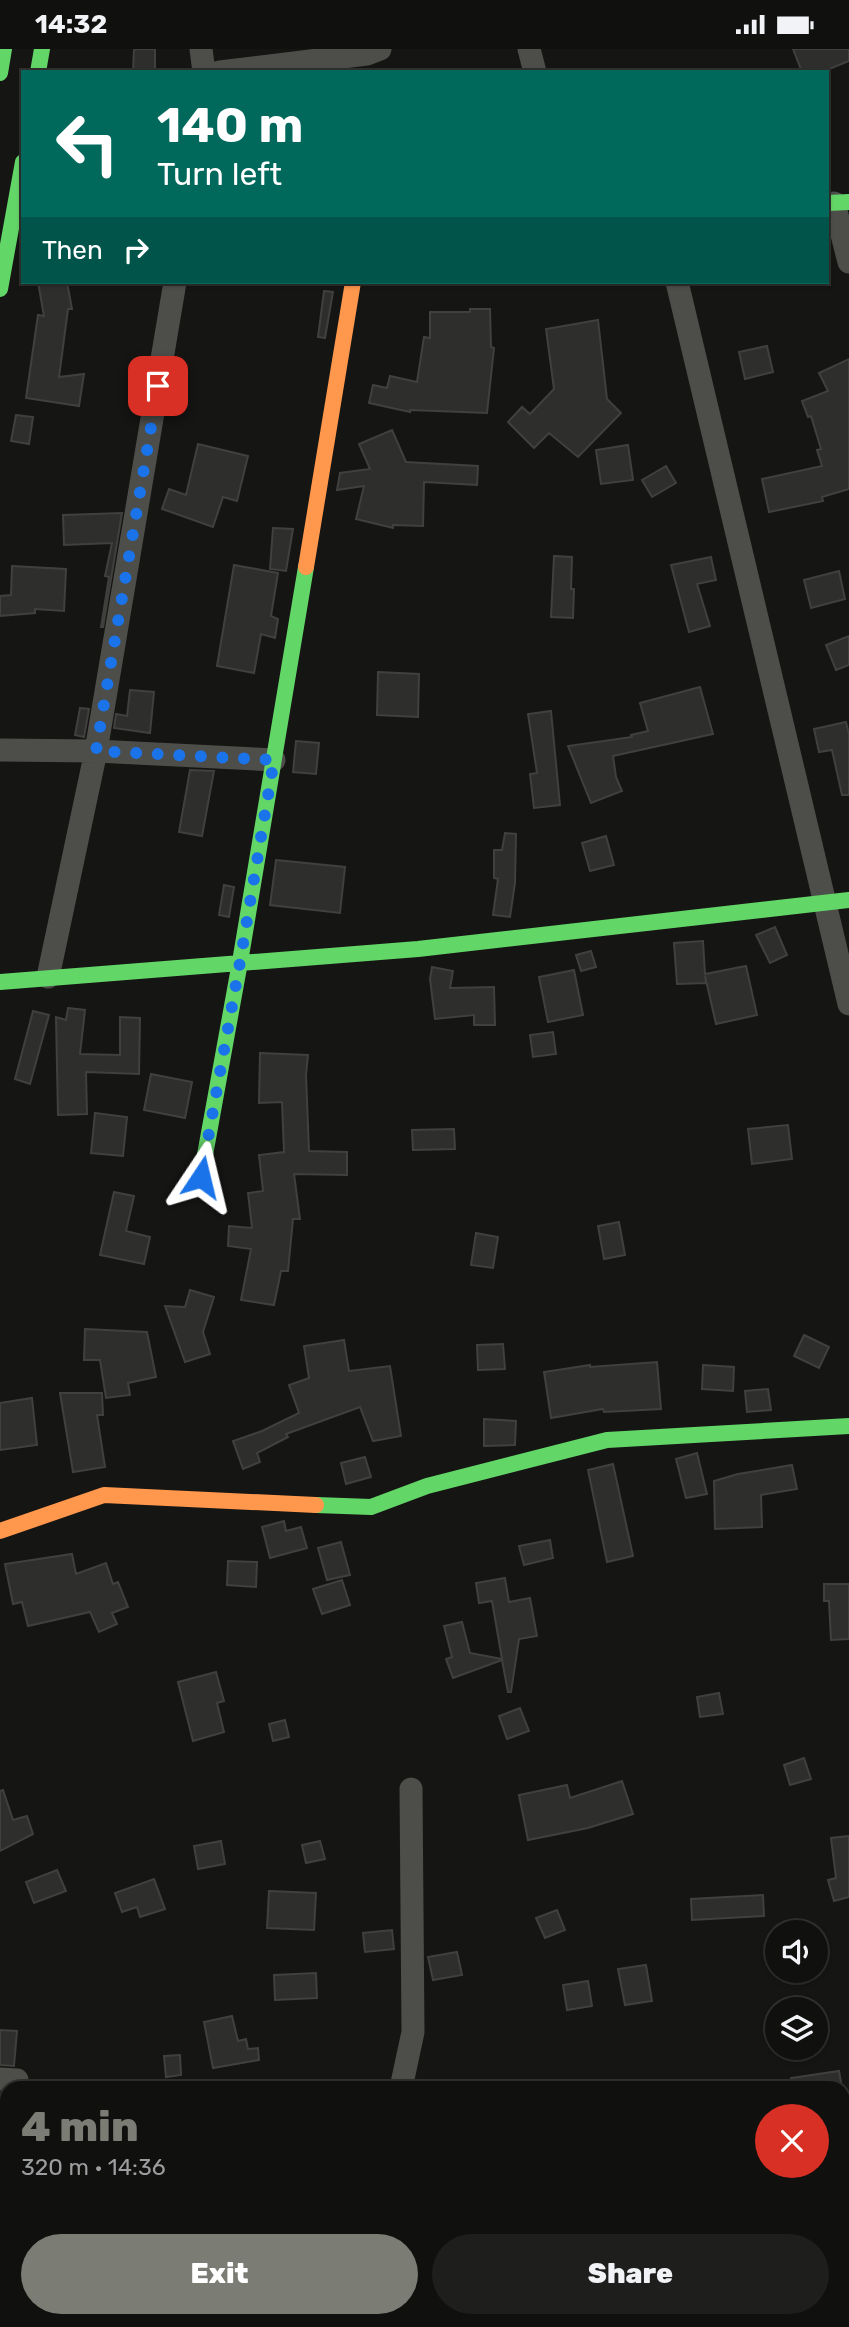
<!DOCTYPE html>
<html lang="en">
<head>
<meta charset="utf-8">
<style>
	:root { --surface:#10100f; --page:#1e1e1d; --text:#f1f3f6; --muted:#9c9d9e; --line:#30302f; --accent:#7b7c74 }
	body { margin:0; font-family:Rubik,sans-serif; background:var(--page); color:var(--text); height:100vh; display:flex; flex-direction:column; font-size:26px; white-space:nowrap }
	* { box-sizing:border-box; margin:0 }
	p { font-size:23px; color:var(--muted) }
	.icon { flex:none; width:38px; height:38px; fill:none; stroke:currentColor; stroke-width:2; stroke-linecap:round; stroke-linejoin:round }
	.map { position:relative; flex:1; overflow:hidden }
	.side { position:absolute; left:0px; top:2032px; width:850px; height:247px; display:flex; flex-direction:column; background:var(--surface); border-radius:21px 21px 0 0; box-shadow:0 2px 5px #0004,0 0 0 2px var(--line) }
	.side>* { flex:none }
	.guide { position:absolute; left:21px; top:21px; width:808px; height:214px; border-radius:0px; box-shadow:0 2px 5px #0004,0 0 0 2px var(--line); background:#00695c; color:#fff; overflow:hidden }
	.controls { position:absolute; left:765px; top:1871px; display:grid; gap:14px }
	.controls a { display:grid; place-items:center; width:63px; height:63px; border-radius:50%; background:var(--surface); box-shadow:0 2px 5px #0004,0 0 0 2px var(--line); font-size:35px }
	.pin { position:absolute; display:grid; place-items:center; width:60px; height:60px; color:#fff; margin:-30px; border-radius:14px; box-shadow:0 4px 10px #0006 }
	.me { position:absolute; width:77px; margin:-38px; rotate:10deg; stroke-linejoin:round; filter:drop-shadow(0 0 5px #0008) }
	.turn { display:flex; align-items:center; gap:24px; height:147px; padding:0 21px; font-size:32px }
	.turn .icon { width:91px; height:91px; stroke-width:2.5 }
	.turn b { display:block; font-size:49px; line-height:60px }
	.then { display:flex; align-items:center; height:66px; padding:0 21px; background:#0003; gap:14px; font-size:26px }
	.round { display:grid; place-items:center; flex:none; width:74px; height:74px; border-radius:37px; background:var(--page) }
	.overview { display:flex; align-items:center; justify-content:space-between; height:119px; padding:0 21px }
	h1 { font-size:42px; font-weight:800; line-height:52px; color:var(--accent) }
	.cta { display:flex; gap:14px; margin-top:auto; padding:14px 21px }
	.cta a { flex:1; height:80px; border-radius:42px; background:var(--accent); color:#fff; font-size:28px; font-weight:800; line-height:80px; text-align:center }
	.cta a+a { background:var(--page); color:var(--text) }
	.status { display:flex; justify-content:space-between; align-items:center; height:49px; padding:0 35px; background:var(--surface); direction:ltr }
	.status svg { height:19px; fill:currentColor }
	.map>svg:first-child { display:block }
</style>
</head>
<body>
<div class="status"><b>14:32</b><svg viewBox="0 0 49 12"><path d="M0 12V9h3v3zM5 12V6h3v6zM10 12V3h3v9zM15 12V0h3v12zM26 1h20v11H26zM47 4h2v5h-2z"/></svg></div>
<div class="map">
<svg width="849" height="2278" viewBox="0 0 849 2278">
	<rect width="100%" height="100%" fill="#151514"/>
	<path fill="#2e2f2d" stroke="#40413e" stroke-width="2" d="M 134,0 L 155,0 L 155,23 L 133,23 Z
		M 793,0 L 849,0 L 849,12 L 822,23 L 802,23 Z
		M 38,233 L 67,233 L 72,260 L 68,260 L 59,328 L 84,325 L 79,357 L 26,349 L 38,266 L 44,267 Z
		M 324,242 L 333,243 L 325,289 L 318,288 Z
		M 470,260 L 490,260 L 491,298 L 494,299 L 487,364 L 410,361 L 410,363 L 369,354 L 373,336 L 387,339 L 390,327 L 417,333 L 424,288 L 430,289 L 430,263 L 470,263 Z
		M 598,271 L 607,350 L 621,364 L 578,408 L 549,384 L 534,399 L 508,373 L 522,358 L 530,365 L 554,340 L 546,280 Z
		M 767,297 L 773,323 L 745,330 L 739,303 Z
		M 849,310 L 849,440 L 822,448 L 823,452 L 769,463 L 762,430 L 822,417 L 817,401 L 821,400 L 811,367 L 808,368 L 802,352 L 828,342 L 819,324 Z
		M 16,366 L 33,368 L 29,395 L 11,392 Z
		M 392,381 L 406,413 L 478,417 L 477,436 L 424,433 L 423,477 L 393,476 L 393,479 L 356,470 L 364,437 L 337,441 L 340,424 L 370,420 L 359,395 Z
		M 198,395 L 248,407 L 237,452 L 223,448 L 213,478 L 162,460 L 169,440 L 186,446 Z
		M 628,396 L 633,431 L 601,435 L 596,401 Z
		M 666,417 L 676,434 L 652,448 L 642,431 Z
		M 122,464 L 103,578 L 101,578 L 109,528 L 105,527 L 112,494 L 64,496 L 63,466 Z
		M 273,479 L 293,480 L 286,522 L 270,520 Z
		M 554,507 L 572,508 L 571,540 L 574,540 L 573,569 L 551,568 Z
		M 711,508 L 716,531 L 697,535 L 710,577 L 689,583 L 671,516 Z
		M 234,516 L 278,524 L 271,567 L 278,570 L 275,589 L 261,585 L 254,624 L 217,617 Z
		M 12,517 L 66,520 L 64,562 L 35,560 L 35,564 L 0,567 L 0,547 L 11,546 Z
		M 839,522 L 845,550 L 811,559 L 804,531 Z
		M 849,587 L 849,616 L 836,621 L 826,596 Z
		M 378,623 L 419,625 L 418,668 L 377,666 Z
		M 700,638 L 713,685 L 613,707 L 616,728 L 622,742 L 591,754 L 568,697 L 632,688 L 631,686 L 648,682 L 640,654 Z
		M 130,641 L 154,643 L 150,684 L 114,679 L 116,665 L 127,667 Z
		M 80,659 L 89,660 L 84,688 L 75,686 Z
		M 551,662 L 560,756 L 534,759 L 530,725 L 537,724 L 528,665 Z
		M 846,673 L 849,685 L 849,746 L 842,746 L 832,701 L 819,703 L 814,680 Z
		M 296,692 L 319,694 L 316,725 L 293,723 Z
		M 190,721 L 214,722 L 202,787 L 179,783 Z
		M 505,784 L 516,785 L 515,834 L 510,868 L 493,866 L 498,830 L 494,829 L 494,801 L 502,801 Z
		M 606,787 L 614,816 L 590,822 L 582,794 Z
		M 276,811 L 345,818 L 340,864 L 270,856 Z
		M 224,836 L 234,838 L 229,868 L 219,866 Z
		M 775,878 L 787,906 L 770,914 L 756,886 Z
		M 703,892 L 705,925 L 746,917 L 757,966 L 716,975 L 705,927 L 706,934 L 677,935 L 674,894 Z
		M 591,902 L 596,918 L 581,922 L 576,906 Z
		M 432,918 L 453,922 L 450,939 L 494,938 L 495,976 L 474,976 L 474,966 L 435,970 L 430,930 Z
		M 574,921 L 583,966 L 548,973 L 539,928 Z
		M 68,959 L 85,961 L 80,1005 L 120,1006 L 120,968 L 140,969 L 139,1025 L 86,1023 L 87,1065 L 58,1066 L 56,968 L 66,971 Z
		M 33,962 L 49,966 L 30,1035 L 15,1030 Z
		M 553,983 L 556,1005 L 533,1008 L 530,986 Z
		M 260,1004 L 308,1006 L 306,1026 L 309,1102 L 347,1103 L 347,1126 L 294,1125 L 300,1170 L 293,1170 L 288,1222 L 281,1222 L 274,1256 L 241,1251 L 251,1200 L 228,1197 L 229,1177 L 252,1179 L 248,1144 L 263,1142 L 259,1106 L 284,1103 L 282,1053 L 259,1054 Z
		M 151,1025 L 192,1033 L 185,1069 L 144,1061 Z
		M 95,1064 L 127,1068 L 123,1107 L 91,1104 Z
		M 788,1076 L 792,1110 L 752,1115 L 748,1080 Z
		M 454,1080 L 455,1100 L 413,1101 L 412,1081 Z
		M 114,1143 L 134,1147 L 126,1182 L 150,1188 L 144,1215 L 100,1206 Z
		M 619,1173 L 625,1206 L 604,1210 L 598,1177 Z
		M 476,1184 L 498,1188 L 493,1219 L 471,1216 Z
		M 190,1241 L 214,1248 L 203,1283 L 210,1305 L 185,1313 L 165,1257 L 185,1258 Z
		M 85,1280 L 147,1283 L 156,1328 L 128,1334 L 130,1346 L 106,1349 L 100,1311 L 84,1311 Z
		M 804,1286 L 829,1298 L 819,1319 L 794,1307 Z
		M 344,1291 L 349,1322 L 390,1317 L 401,1387 L 373,1392 L 360,1358 L 286,1385 L 288,1388 L 257,1404 L 260,1413 L 243,1420 L 233,1392 L 262,1382 L 299,1364 L 289,1336 L 309,1329 L 304,1297 Z
		M 503,1295 L 505,1320 L 478,1321 L 477,1296 Z
		M 657,1313 L 661,1360 L 604,1363 L 603,1360 L 551,1369 L 544,1323 L 590,1316 L 590,1318 Z
		M 703,1316 L 734,1318 L 733,1342 L 702,1340 Z
		M 768,1340 L 771,1361 L 747,1363 L 745,1342 Z
		M 60,1344 L 102,1344 L 103,1366 L 97,1366 L 105,1418 L 73,1423 Z
		M 32,1349 L 37,1396 L 0,1401 L 0,1354 Z
		M 484,1370 L 516,1372 L 515,1396 L 484,1397 Z
		M 697,1404 L 707,1445 L 686,1449 L 676,1410 Z
		M 365,1408 L 371,1428 L 346,1435 L 341,1414 Z
		M 613,1415 L 633,1507 L 607,1513 L 588,1421 Z
		M 792,1416 L 797,1440 L 761,1446 L 762,1478 L 715,1480 L 714,1432 L 738,1425 Z
		M 284,1472 L 286,1482 L 301,1478 L 307,1499 L 270,1509 L 262,1478 Z
		M 550,1491 L 553,1509 L 524,1516 L 519,1497 Z
		M 341,1493 L 350,1526 L 327,1531 L 318,1499 Z
		M 72,1505 L 76,1525 L 106,1514 L 113,1535 L 118,1533 L 128,1558 L 112,1564 L 117,1575 L 99,1583 L 90,1563 L 28,1577 L 22,1553 L 13,1555 L 5,1515 Z
		M 228,1512 L 257,1513 L 256,1538 L 227,1536 Z
		M 505,1529 L 509,1553 L 530,1549 L 537,1587 L 519,1590 L 511,1643 L 508,1643 L 502,1611 L 453,1629 L 446,1610 L 452,1608 L 444,1577 L 462,1573 L 470,1604 L 502,1610 L 492,1552 L 479,1554 L 476,1534 Z
		M 342,1531 L 350,1556 L 322,1565 L 313,1540 Z
		M 824,1535 L 849,1535 L 849,1590 L 831,1591 L 829,1552 L 824,1552 Z
		M 216,1623 L 224,1652 L 217,1654 L 224,1683 L 193,1692 L 178,1633 Z
		M 719,1644 L 723,1665 L 700,1668 L 697,1648 Z
		M 520,1659 L 529,1682 L 507,1690 L 499,1667 Z
		M 285,1671 L 289,1688 L 273,1692 L 269,1675 Z
		M 804,1709 L 811,1730 L 790,1736 L 784,1716 Z
		M 622,1732 L 633,1765 L 588,1779 L 528,1791 L 519,1746 L 567,1736 L 570,1749 Z
		M 3,1741 L 13,1771 L 27,1767 L 33,1785 L 0,1802 L 0,1742 Z
		M 849,1787 L 849,1848 L 834,1852 L 828,1831 L 836,1829 L 831,1789 Z
		M 221,1792 L 225,1815 L 198,1820 L 194,1797 Z
		M 320,1792 L 325,1810 L 306,1814 L 302,1796 Z
		M 57,1821 L 66,1842 L 34,1854 L 26,1833 Z
		M 154,1830 L 165,1860 L 140,1868 L 137,1858 L 122,1863 L 115,1844 Z
		M 269,1842 L 316,1844 L 314,1881 L 267,1879 Z
		M 763,1846 L 764,1867 L 692,1871 L 691,1850 Z
		M 557,1861 L 565,1881 L 545,1889 L 536,1869 Z
		M 392,1881 L 394,1900 L 365,1903 L 363,1884 Z
		M 457,1903 L 462,1926 L 433,1931 L 428,1908 Z
		M 646,1916 L 652,1952 L 625,1956 L 618,1920 Z
		M 316,1924 L 317,1949 L 275,1951 L 274,1926 Z
		M 588,1932 L 592,1957 L 567,1961 L 563,1936 Z
		M 232,1967 L 238,1992 L 246,1990 L 248,2000 L 258,1999 L 259,2011 L 213,2019 L 204,1973 Z
		M 0,1981 L 17,1982 L 14,2017 L 0,2016 Z
		M 180,2006 L 181,2026 L 166,2028 L 164,2007 Z
		M 839,2022 L 842,2039 L 792,2039 L 791,2029 Z"/>
	<g fill="none" stroke-linecap="round" stroke-linejoin="round">
		<path stroke="#4d4e4a" stroke-width="23" d="M 201,0 L 204,23
			M 529,0 L 535,23
			M 220,23 L 367,5 L 380,0
			M 834,154 L 849,213
			M 677,233 L 849,955
			M 0,701 L 96,702 L 274,711
			M 48,928 L 96,702 L 175,233
			M 0,2030 L 17,2031
			M 401,2039 L 413,1983 L 411,1740
			M 333,2278 L 335,2272"/>
		<path stroke="#63d668" stroke-width="16" d="M 38,23 L 42,0
			M 0,24 L 4,0
			M 828,154 L 849,153
			M 0,240 L 23,113
			M 0,933 L 418,900 L 849,851
			M 201,1128 L 240,913 L 306,518
			M 316,1456 L 371,1458 L 427,1437 L 607,1391 L 849,1377"/>
		<path stroke="#ff974d" stroke-width="16" d="M 306,518 L 353,233
			M 0,1482 L 104,1446 L 316,1456"/>
	</g>
	<g fill="none" stroke-linecap="round" stroke-linejoin="round">
		<path stroke="#1a73e8" stroke-width="12" stroke-dasharray="0 21.6" d="M 158,337 L 96,702 L 274,711 L 240,913 L 201,1128"/>
	</g>
</svg>
<div class="controls">
<a><svg class="icon" aria-label="sound" viewBox="0 0 24 24"><path d="M4 9h4l5-4v14l-5-4H4zM17 9q2 3 0 6"/></svg></a>
<a><svg class="icon" aria-label="layers" viewBox="0 0 24 24"><path d="M12 4l9 5-9 5-9-5zM3 14l9 5 9-5"/></svg></a>
</div>
<div class="pin" style="left:158px;top:337px;background:#d93025"><svg class="icon" aria-label="arrive" viewBox="0 0 24 24"><path d="M6 21V4h12l-3 4 3 4H6"/></svg></div>
<svg class="me" style="left:201px;top:1128px" viewBox="-20 -20 40 40"><path d="M0-17L14 15 0 8-14 15z" fill="#1a73e8" stroke="#fff" stroke-width="4"/></svg>
<div class="guide">
<div class="turn"><svg class="icon" aria-label="left" viewBox="0 0 24 24"><path d="M17 20v-9H6M10 6l-5 5 5 5"/></svg><div><b>140 m</b>Turn left</div></div>
<div class="then">Then<svg class="icon" aria-label="right" viewBox="0 0 24 24"><path d="M7 20v-9h11M14 6l5 5-5 5"/></svg></div>
</div>
<section class="side">
<div class="overview"><div><h1>4 min</h1><p>320 m · 14:36</p></div><a class="round" style="background:#d93025;color:#fff"><svg class="icon" aria-label="close" viewBox="0 0 24 24"><path d="M6 6l12 12M18 6L6 18"/></svg></a></div>
<div class="cta"><a>Exit</a><a>Share</a></div>
</section>
</div>
</body>
</html>
